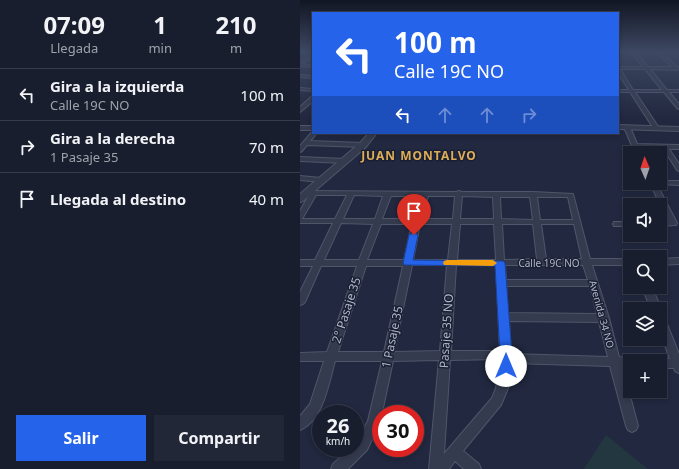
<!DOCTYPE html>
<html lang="es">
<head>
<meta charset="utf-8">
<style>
	:root { --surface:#191e2f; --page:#222737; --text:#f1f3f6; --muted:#9fa2aa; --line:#373c4b; --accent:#2563eb }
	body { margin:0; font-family:"Noto Sans",sans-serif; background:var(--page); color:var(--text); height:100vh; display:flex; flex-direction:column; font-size:15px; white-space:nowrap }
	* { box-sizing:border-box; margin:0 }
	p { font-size:13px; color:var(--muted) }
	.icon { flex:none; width:22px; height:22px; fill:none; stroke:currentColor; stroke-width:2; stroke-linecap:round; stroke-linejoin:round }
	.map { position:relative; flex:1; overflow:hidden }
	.side { display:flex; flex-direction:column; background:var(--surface); width:300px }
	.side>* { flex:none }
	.hud { position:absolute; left:12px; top:12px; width:307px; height:122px; border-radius:0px; box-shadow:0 2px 6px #0003,0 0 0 1px var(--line); background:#2563eb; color:#fff; overflow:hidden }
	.needle { width:26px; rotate:358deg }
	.controls { position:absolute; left:323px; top:146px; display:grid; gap:8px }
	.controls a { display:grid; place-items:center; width:44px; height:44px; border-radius:0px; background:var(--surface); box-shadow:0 2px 6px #0003,0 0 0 1px var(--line); font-size:20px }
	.speed { position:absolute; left:12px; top:405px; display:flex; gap:8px; font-size:20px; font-weight:700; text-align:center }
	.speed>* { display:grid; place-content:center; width:52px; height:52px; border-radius:50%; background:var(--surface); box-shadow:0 2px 6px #0003,0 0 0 1px var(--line); line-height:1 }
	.speed small { font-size:10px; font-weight:400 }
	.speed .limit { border:6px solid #d22; background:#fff; color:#111 }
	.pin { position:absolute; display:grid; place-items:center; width:34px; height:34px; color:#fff; margin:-41px -17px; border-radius:50% 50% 50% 0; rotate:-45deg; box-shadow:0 0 4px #0007 }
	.pin .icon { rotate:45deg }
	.me { position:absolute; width:44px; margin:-22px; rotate:0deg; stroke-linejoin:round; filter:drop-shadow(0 0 3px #0008) }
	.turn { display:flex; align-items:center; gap:14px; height:84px; padding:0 16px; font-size:18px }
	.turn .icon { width:52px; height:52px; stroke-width:2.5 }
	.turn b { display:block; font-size:28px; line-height:34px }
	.lanes { display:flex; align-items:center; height:38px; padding:0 16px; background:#0003; justify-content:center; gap:20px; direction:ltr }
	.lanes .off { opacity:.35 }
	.eta { display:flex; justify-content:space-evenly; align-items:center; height:68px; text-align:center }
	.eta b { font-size:24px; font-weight:700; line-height:28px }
	.cta { display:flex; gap:8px; margin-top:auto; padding:8px 16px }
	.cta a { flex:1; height:46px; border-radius:0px; background:var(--accent); color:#fff; font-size:16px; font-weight:700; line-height:46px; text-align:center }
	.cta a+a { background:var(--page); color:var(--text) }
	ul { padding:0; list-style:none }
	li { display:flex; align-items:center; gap:12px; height:52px; padding:0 16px; border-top:1px solid var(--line) }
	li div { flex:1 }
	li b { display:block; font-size:15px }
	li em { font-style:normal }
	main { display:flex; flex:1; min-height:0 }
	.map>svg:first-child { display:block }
</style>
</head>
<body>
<main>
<section class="side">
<div class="eta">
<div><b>07:09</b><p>Llegada</p></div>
<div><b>1</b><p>min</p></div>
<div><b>210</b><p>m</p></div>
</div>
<ul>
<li><svg class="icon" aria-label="left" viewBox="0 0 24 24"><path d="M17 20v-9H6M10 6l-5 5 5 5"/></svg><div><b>Gira a la izquierda</b><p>Calle 19C NO</p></div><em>100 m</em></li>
<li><svg class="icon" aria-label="right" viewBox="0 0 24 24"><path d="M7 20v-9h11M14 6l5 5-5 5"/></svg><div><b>Gira a la derecha</b><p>1 Pasaje 35</p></div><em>70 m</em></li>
<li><svg class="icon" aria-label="arrive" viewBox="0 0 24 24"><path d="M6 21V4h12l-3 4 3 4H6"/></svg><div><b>Llegada al destino</b></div><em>40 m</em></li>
</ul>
<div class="cta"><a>Salir</a><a>Compartir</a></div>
</section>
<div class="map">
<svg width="379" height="469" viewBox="0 0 379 469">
	<rect width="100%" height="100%" fill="#21283f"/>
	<path fill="#233740" d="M 306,435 L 348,469 L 284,469 Z"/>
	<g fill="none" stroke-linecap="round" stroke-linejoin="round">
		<defs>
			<path id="minor" d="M 331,52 L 335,52 L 348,67 L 372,67 L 357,52 L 361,52 L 377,67 L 379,67 L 379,69 L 377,70 L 350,69 L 367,90 L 379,90 L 379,92 L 369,92 L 379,104 L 379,109 L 377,108 L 364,92 L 335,92 L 359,128 L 358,129 L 354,129 L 330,92 L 318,92 L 318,90 L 329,90 L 318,73 L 318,67 L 343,67 ZM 320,69 L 345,69 L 362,90 L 333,90 Z
				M 13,56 L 13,58 L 1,64 L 13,65 L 13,67 L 0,66 L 0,62 Z
				M 0,75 L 13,76 L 13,78 L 0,77 Z
				M 0,88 L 13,89 L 13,91 L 0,90 Z
				M 11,97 L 13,97 L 13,101 L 0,112 L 0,107 Z
				M 325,126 L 330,127 L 337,144 L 379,145 L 379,149 L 369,149 L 379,164 L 379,171 L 377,170 L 363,148 L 339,148 L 341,153 L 335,153 L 324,127 Z
				M 12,132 L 17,133 L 10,141 L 63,143 L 66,145 L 63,147 L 7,145 L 2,151 L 0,152 L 0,146 Z
				M 0,157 L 45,159 L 48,161 L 45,163 L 0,161 Z
				M 0,176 L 21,178 L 24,180 L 21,182 L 0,180 Z
				M 360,181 L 379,181 L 379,185 L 358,184 L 357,183 L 360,183 Z
				M 350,183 L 356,183 L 377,223 L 376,225 L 360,226 L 360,222 L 368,221 Z
				M 7,191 L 156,192 L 159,191 L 162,192 L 233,192 L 273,194 L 290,259 L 330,259 L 330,265 L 292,265 L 309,318 L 319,357 L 334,359 L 335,361 L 330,361 L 330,367 L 322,366 L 338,426 L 336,430 L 332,432 L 328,430 L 326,426 L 310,366 L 211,363 L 208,388 L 201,405 L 163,451 L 179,464 L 181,469 L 164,469 L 155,461 L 149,469 L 129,469 L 139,360 L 93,361 L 80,422 L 67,450 L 48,469 L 31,469 L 33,464 L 51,448 L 55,448 L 55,444 L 68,421 L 82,361 L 35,361 C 29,382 23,421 0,430 L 0,416 L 10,404 L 24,361 L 0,361 L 0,353 L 27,352 L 57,266 L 21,266 L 5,302 L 3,304 L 0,305 L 0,292 L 13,266 L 0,266 L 0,260 L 15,260 L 33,223 L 0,223 L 0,211 L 9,195 L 5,194 L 3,193 ZM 16,195 L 47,195 L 35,219 L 2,219 ZM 54,195 L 83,196 L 75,219 L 43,219 ZM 91,196 L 121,196 L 113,219 L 82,219 ZM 128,196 L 155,196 L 153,219 L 121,219 ZM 162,196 L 193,197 L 194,219 L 160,219 ZM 200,197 L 230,197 L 233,220 L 201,219 ZM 237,197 L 268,197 L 273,220 L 240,220 ZM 41,223 L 73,224 L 59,260 L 24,260 ZM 81,224 L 112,224 L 104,260 L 67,260 ZM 120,224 L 152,224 L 148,260 L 113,260 ZM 160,224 L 194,224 L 196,260 L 157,260 ZM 202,224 L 233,224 L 237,259 L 204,260 ZM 241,224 L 274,224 L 282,259 L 246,259 ZM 112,265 L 147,265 L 140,351 L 94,352 ZM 156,265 L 196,265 L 200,351 L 151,351 ZM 205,265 L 283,265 L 288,280 L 206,280 ZM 66,266 L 103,266 L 84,352 L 38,352 ZM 206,286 L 290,286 L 297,314 L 208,313 ZM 209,321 L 299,322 L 308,357 L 211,354 ZM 200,359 L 196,388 L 192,398 L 144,454 L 150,360 Z
				M 314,222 L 330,222 L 330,226 L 314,226 L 313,224 Z
				M 379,258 L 379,264 L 360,265 L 360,259 Z
				M 342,287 L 352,287 L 361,309 L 360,311 L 360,309 L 351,309 Z
				M 360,315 L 364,316 L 365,319 L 379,354 L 379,373 L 375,371 L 374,368 L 360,368 L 360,361 L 355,361 L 360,358 L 370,359 L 360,332 Z"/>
			<path id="tertiary" d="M 318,125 L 379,127 L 379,131 L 318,129 Z
				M 0,126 L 13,126 L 13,130 L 0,130 Z
				M 69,133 L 77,133 L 66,147 L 3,201 L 0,202 L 0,194 L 60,143 Z"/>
		</defs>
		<use href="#minor" stroke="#50566a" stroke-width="2"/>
		<use href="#tertiary" stroke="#50566a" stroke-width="2"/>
		<use href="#minor" fill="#353b4f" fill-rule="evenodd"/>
		<use href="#tertiary" fill="#353b4f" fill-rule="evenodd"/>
	</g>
	<linearGradient id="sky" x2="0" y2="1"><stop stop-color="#121623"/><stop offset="0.44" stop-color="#3d4863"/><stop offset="1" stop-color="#3d4863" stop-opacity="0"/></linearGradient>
	<rect width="379" height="118" fill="url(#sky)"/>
	<path fill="#2563eb" stroke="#184099" d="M 114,232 L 118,235 L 113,260 L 203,261 L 205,263 L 212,355 L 212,366 L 210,370 L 206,372 L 201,370 L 199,366 L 200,355 L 195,266 L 104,265 L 103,263 L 109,235 Z"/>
	<path fill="#f59e0b" d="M 147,260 L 193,260 L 197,263 L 193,266 L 144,265 L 143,263 L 144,261 Z"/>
	<g text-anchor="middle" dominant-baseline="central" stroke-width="3" stroke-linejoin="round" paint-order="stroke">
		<g font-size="10" fill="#b1b6ca" stroke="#1a2034">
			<text x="249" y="263">Calle 19C NO</text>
			<text transform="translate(302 314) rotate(75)">Avenida 34 NO</text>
		</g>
		<g font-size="12" font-weight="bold" letter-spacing="1" fill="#dfac57" stroke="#1a2034">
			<text x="119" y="155">JUAN MONTALVO</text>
		</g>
		<g font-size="12" fill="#b1b6ca" stroke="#1a2034">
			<text transform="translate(46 310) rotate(-72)">2° Pasaje 35</text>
			<text transform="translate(146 331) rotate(-86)">Pasaje 35 NO</text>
			<text transform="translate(92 337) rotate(-78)">1 Pasaje 35</text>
		</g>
	</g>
</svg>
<div class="controls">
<a><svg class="needle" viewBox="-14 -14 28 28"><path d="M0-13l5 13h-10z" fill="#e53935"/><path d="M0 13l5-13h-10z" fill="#9fa2aa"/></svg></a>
<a><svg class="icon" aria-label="sound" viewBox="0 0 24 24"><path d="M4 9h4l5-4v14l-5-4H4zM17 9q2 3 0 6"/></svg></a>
<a><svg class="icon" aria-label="search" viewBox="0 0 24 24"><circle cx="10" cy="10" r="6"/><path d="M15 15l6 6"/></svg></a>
<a><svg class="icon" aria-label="layers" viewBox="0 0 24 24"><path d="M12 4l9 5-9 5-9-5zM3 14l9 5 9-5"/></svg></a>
<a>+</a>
</div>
<div class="speed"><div>26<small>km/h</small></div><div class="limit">30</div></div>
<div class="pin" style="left:114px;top:235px;background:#d93025"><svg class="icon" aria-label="arrive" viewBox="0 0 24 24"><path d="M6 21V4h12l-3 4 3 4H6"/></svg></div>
<svg class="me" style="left:206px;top:366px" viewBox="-20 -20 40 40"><circle r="19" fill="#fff"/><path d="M0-13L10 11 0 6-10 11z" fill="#2563eb"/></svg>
<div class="hud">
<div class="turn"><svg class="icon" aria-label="left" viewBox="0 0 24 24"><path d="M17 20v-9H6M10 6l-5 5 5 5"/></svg><div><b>100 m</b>Calle 19C NO</div></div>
<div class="lanes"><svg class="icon" aria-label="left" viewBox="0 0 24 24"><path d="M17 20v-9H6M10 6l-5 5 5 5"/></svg><svg class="icon off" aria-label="ahead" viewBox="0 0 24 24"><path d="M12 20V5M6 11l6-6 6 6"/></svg><svg class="icon off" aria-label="ahead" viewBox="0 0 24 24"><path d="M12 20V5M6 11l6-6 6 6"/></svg><svg class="icon off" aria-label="right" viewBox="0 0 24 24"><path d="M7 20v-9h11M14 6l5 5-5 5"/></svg></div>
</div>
</div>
</main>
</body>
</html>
